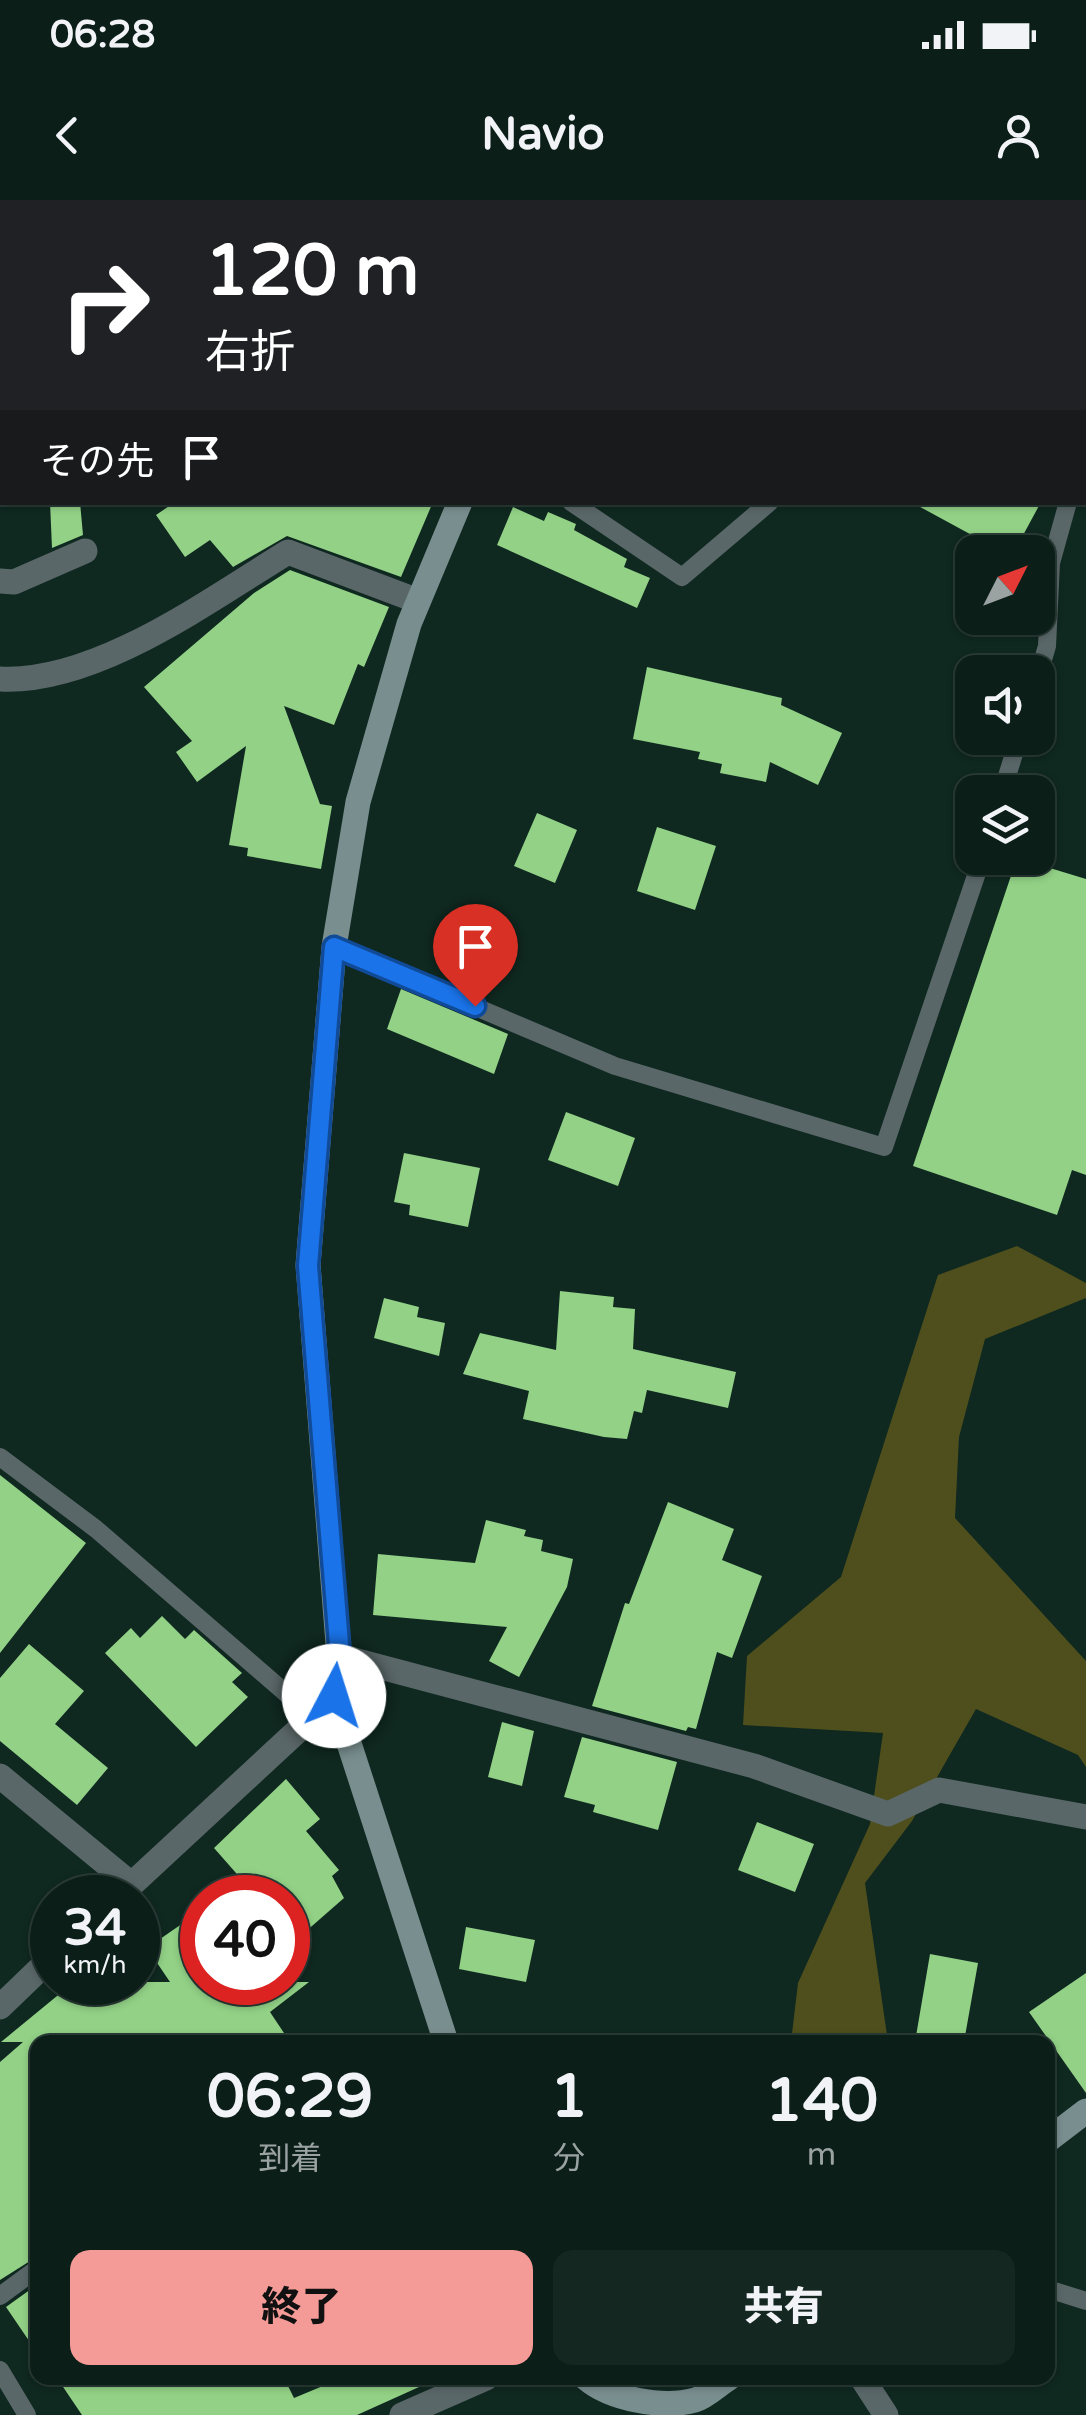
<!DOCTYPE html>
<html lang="ja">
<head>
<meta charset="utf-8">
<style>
	:root { --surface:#0b1e18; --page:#142721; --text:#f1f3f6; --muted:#9aa2a2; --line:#2b3c37; --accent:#f59b97 }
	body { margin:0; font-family:"Varela Round","Noto Sans JP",sans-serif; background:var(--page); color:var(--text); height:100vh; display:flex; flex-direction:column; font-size:38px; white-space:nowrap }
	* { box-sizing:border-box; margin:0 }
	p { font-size:32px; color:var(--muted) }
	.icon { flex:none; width:55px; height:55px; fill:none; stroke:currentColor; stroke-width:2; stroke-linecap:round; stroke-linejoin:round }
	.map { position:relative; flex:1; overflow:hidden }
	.side { position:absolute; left:30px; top:1835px; width:1025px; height:350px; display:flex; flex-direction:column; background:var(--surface); border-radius:20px; box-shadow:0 2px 8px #0004,0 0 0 2px var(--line) }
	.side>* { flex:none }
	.banner { position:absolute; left:0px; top:0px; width:1088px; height:305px; box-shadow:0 2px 8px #0004,0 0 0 2px var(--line); background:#202124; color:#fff; overflow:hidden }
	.needle { width:65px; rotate:48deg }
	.tools { position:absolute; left:955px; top:335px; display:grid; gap:20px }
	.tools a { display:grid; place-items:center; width:100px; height:100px; border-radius:20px; background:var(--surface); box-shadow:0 2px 8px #0004,0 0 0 2px var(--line); font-size:50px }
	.speed { position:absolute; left:30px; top:1675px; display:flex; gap:20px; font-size:50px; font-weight:700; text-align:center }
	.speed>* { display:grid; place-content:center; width:130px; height:130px; border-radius:50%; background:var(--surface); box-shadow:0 2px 8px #0004,0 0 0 2px var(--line); line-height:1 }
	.speed small { font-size:25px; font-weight:400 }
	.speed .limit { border:15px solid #d22; background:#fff; color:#111 }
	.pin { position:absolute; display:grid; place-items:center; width:85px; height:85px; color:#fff; margin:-102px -42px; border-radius:50% 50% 50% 0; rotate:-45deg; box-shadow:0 0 10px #0007 }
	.pin .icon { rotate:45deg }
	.me { position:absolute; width:110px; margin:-55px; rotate:5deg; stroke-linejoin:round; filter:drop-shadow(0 0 8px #0008) }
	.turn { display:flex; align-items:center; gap:35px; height:210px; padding:0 40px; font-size:45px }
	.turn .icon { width:130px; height:130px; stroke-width:2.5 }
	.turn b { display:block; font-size:70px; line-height:85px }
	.then { display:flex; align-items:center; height:95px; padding:0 40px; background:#0003; gap:20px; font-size:38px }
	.eta { display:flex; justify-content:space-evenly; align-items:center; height:170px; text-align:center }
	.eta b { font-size:60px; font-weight:800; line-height:70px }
	.button { display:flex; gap:20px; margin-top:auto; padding:20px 40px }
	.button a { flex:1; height:115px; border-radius:20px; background:var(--accent); color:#111; font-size:40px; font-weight:800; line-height:115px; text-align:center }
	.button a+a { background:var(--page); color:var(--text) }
	.status { display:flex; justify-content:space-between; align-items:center; height:70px; padding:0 50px; background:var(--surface); direction:ltr }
	.status svg { height:28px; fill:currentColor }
	header { display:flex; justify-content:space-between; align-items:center; height:130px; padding:0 40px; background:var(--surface); font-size:45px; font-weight:800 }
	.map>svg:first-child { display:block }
</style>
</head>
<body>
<div class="status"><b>06:28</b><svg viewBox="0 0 49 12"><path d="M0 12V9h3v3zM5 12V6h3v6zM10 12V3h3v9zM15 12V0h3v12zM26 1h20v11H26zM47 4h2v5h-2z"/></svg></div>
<header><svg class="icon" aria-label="back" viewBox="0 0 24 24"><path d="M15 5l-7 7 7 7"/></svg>Navio<svg class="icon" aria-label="person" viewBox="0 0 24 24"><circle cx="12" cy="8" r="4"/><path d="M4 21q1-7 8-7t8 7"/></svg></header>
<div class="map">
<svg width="1086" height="2215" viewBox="0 0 1086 2215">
	<rect width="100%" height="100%" fill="#0f2820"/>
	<path fill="#4e4f1c" d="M 1017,1046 L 1086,1083 L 1086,1098 L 985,1139 L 959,1237 L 955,1318 L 1086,1461 L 1086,1567 L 1078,1555 L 976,1509 L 912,1621 L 865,1683 L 888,1842 L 791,1842 L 798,1783 L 870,1624 L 883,1533 L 743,1525 L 747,1456 L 841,1377 L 938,1075 Z"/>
	<path fill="#92d186" d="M 50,302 L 80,302 L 83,335 L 52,348 Z
		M 175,302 L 433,302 L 401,377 L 287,336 L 233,367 L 210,340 L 185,357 L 156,315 Z
		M 911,302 L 1041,302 L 1014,352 L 1003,352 Z
		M 513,307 L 544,321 L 548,312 L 576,324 L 574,330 L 627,359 L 624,367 L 650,378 L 637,408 L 497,345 Z
		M 290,370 L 389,407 L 364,467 L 358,464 L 334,525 L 284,506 L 320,604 L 332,606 L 321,669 L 247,656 L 248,648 L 229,645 L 246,546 L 197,582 L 176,552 L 192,541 L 144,487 L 254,393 Z
		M 647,467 L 782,498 L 781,505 L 842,533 L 818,585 L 770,562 L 766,582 L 720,573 L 722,564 L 698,559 L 700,552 L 633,539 Z
		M 537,613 L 577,630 L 555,683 L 514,666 Z
		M 657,627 L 716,646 L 695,710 L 637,691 Z
		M 1017,658 L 1086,679 L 1086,975 L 1072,970 L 1057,1015 L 913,966 Z
		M 401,789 L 508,834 L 494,874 L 387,829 Z
		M 566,912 L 635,938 L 618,986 L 548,960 Z
		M 404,953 L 480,968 L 468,1027 L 409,1015 L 410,1005 L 394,1002 Z
		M 560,1091 L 614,1097 L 613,1107 L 635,1109 L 633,1149 L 736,1172 L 728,1208 L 647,1190 L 642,1213 L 634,1211 L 627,1239 L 604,1237 L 523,1219 L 529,1191 L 463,1174 L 480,1133 L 556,1150 Z
		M 384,1098 L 419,1107 L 417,1117 L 445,1123 L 439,1156 L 374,1138 Z
		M 0,1275 L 86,1343 L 0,1453 Z
		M 668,1302 L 734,1329 L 722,1360 L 762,1376 L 732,1458 L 717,1452 L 696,1529 L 688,1527 L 686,1531 L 592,1506 L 625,1403 L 629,1404 Z
		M 486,1320 L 526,1330 L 524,1336 L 543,1340 L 541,1351 L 573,1359 L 567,1387 L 519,1477 L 489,1461 L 507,1427 L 373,1415 L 378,1354 L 475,1363 Z
		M 162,1416 L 185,1439 L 194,1430 L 242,1473 L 232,1482 L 248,1497 L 196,1547 L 105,1453 L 131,1428 L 140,1438 Z
		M 29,1444 L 84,1491 L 55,1524 L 108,1568 L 77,1605 L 0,1541 L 0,1478 Z
		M 502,1522 L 534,1531 L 522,1586 L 488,1577 Z
		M 582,1537 L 677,1562 L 658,1630 L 593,1612 L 595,1605 L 564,1597 Z
		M 286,1579 L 320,1619 L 306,1631 L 339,1670 L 332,1676 L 344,1698 L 288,1747 L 288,1698 L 258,1698 L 214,1648 Z
		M 757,1622 L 814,1644 L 795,1692 L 738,1670 Z
		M 202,1710 L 202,1782 L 309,1782 L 270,1812 L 290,1842 L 38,1842 L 38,2056 L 0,2080 L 0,1862 L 23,1842 L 1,1842 L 74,1782 L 170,1782 L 147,1748 Z
		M 466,1727 L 535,1740 L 526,1782 L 459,1769 Z
		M 930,1754 L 978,1763 L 964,1842 L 915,1842 Z
		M 1086,1773 L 1086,1893 L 1029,1812 Z
		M 38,2084 L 38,2154 L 6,2107 Z
		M 57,2178 L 284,2178 L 294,2198 L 342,2178 L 439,2178 L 357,2215 L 82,2215 Z"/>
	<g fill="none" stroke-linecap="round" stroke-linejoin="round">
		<path stroke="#5a6768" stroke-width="18" d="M 1049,0 L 1054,2
			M 1085,19 L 1086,19
			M 1085,85 L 1086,82
			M 571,302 L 682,377 L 770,302
			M 1038,477 L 1047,446 L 1051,363 L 1068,302
			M 1002,592 L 1019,538
			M 334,747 L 615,866 L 884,947 L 982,658
			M 0,1257 L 96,1329 L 311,1515
			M 1048,2089 L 1086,2101
			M 0,2096 L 38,2068
			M 0,2170 L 27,2215"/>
		<path stroke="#5a6768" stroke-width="25" d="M 335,0 L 340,2
			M 173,2 L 185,0
			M 0,42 L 2,41
			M 0,200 L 2,199
			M 0,381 L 14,382 L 85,351
			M 0,479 C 96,484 209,400 288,352 L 418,401
			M 339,1456 L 754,1566 L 888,1614 L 939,1590 L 1086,1617
			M 0,1576 L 131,1684
			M 117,1698 L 334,1497
			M 0,1807 L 52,1757
			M 862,2178 L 886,2215
			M 402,2215 L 486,2178"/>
		<path stroke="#798e8f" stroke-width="25" d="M 549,2 L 550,0
			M 446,1842 L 334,1497 L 339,1456 L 308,1065 L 334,747 L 358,602 L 409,424 L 460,302
			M 1048,1940 L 1086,1911
			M 586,2178 C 610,2199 663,2209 695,2200 C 706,2197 719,2184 729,2178"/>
	</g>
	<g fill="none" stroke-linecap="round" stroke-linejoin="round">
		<defs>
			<path id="route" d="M 334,1496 L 340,1456 L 308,1066 L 334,747 L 475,806"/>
		</defs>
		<use href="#route" stroke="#114b97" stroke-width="25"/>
		<use href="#route" stroke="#1a73e8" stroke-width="18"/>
	</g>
</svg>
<div class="tools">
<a><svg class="needle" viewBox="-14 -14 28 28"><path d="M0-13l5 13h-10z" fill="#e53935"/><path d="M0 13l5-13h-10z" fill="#9aa2a2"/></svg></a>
<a><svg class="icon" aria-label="sound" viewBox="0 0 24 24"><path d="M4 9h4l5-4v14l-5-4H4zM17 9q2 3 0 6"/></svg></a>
<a><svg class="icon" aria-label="layers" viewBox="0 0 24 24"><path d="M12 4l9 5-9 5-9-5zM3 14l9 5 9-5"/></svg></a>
</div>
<div class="speed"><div>34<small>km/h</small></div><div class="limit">40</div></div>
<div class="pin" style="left:475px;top:806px;background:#d93025"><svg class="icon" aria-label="arrive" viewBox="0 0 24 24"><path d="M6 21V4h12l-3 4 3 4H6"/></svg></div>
<svg class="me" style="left:334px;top:1496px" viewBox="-20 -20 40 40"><circle r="19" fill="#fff"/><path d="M0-13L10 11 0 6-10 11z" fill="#1a73e8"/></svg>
<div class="banner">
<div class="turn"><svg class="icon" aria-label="right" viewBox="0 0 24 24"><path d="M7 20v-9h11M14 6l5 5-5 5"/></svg><div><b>120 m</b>右折</div></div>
<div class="then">その先<svg class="icon" aria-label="arrive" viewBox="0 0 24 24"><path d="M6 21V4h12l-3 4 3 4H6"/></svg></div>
</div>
<section class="side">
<div class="eta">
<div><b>06:29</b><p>到着</p></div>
<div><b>1</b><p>分</p></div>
<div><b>140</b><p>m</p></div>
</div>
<div class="button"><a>終了</a><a>共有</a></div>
</section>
</div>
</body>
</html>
